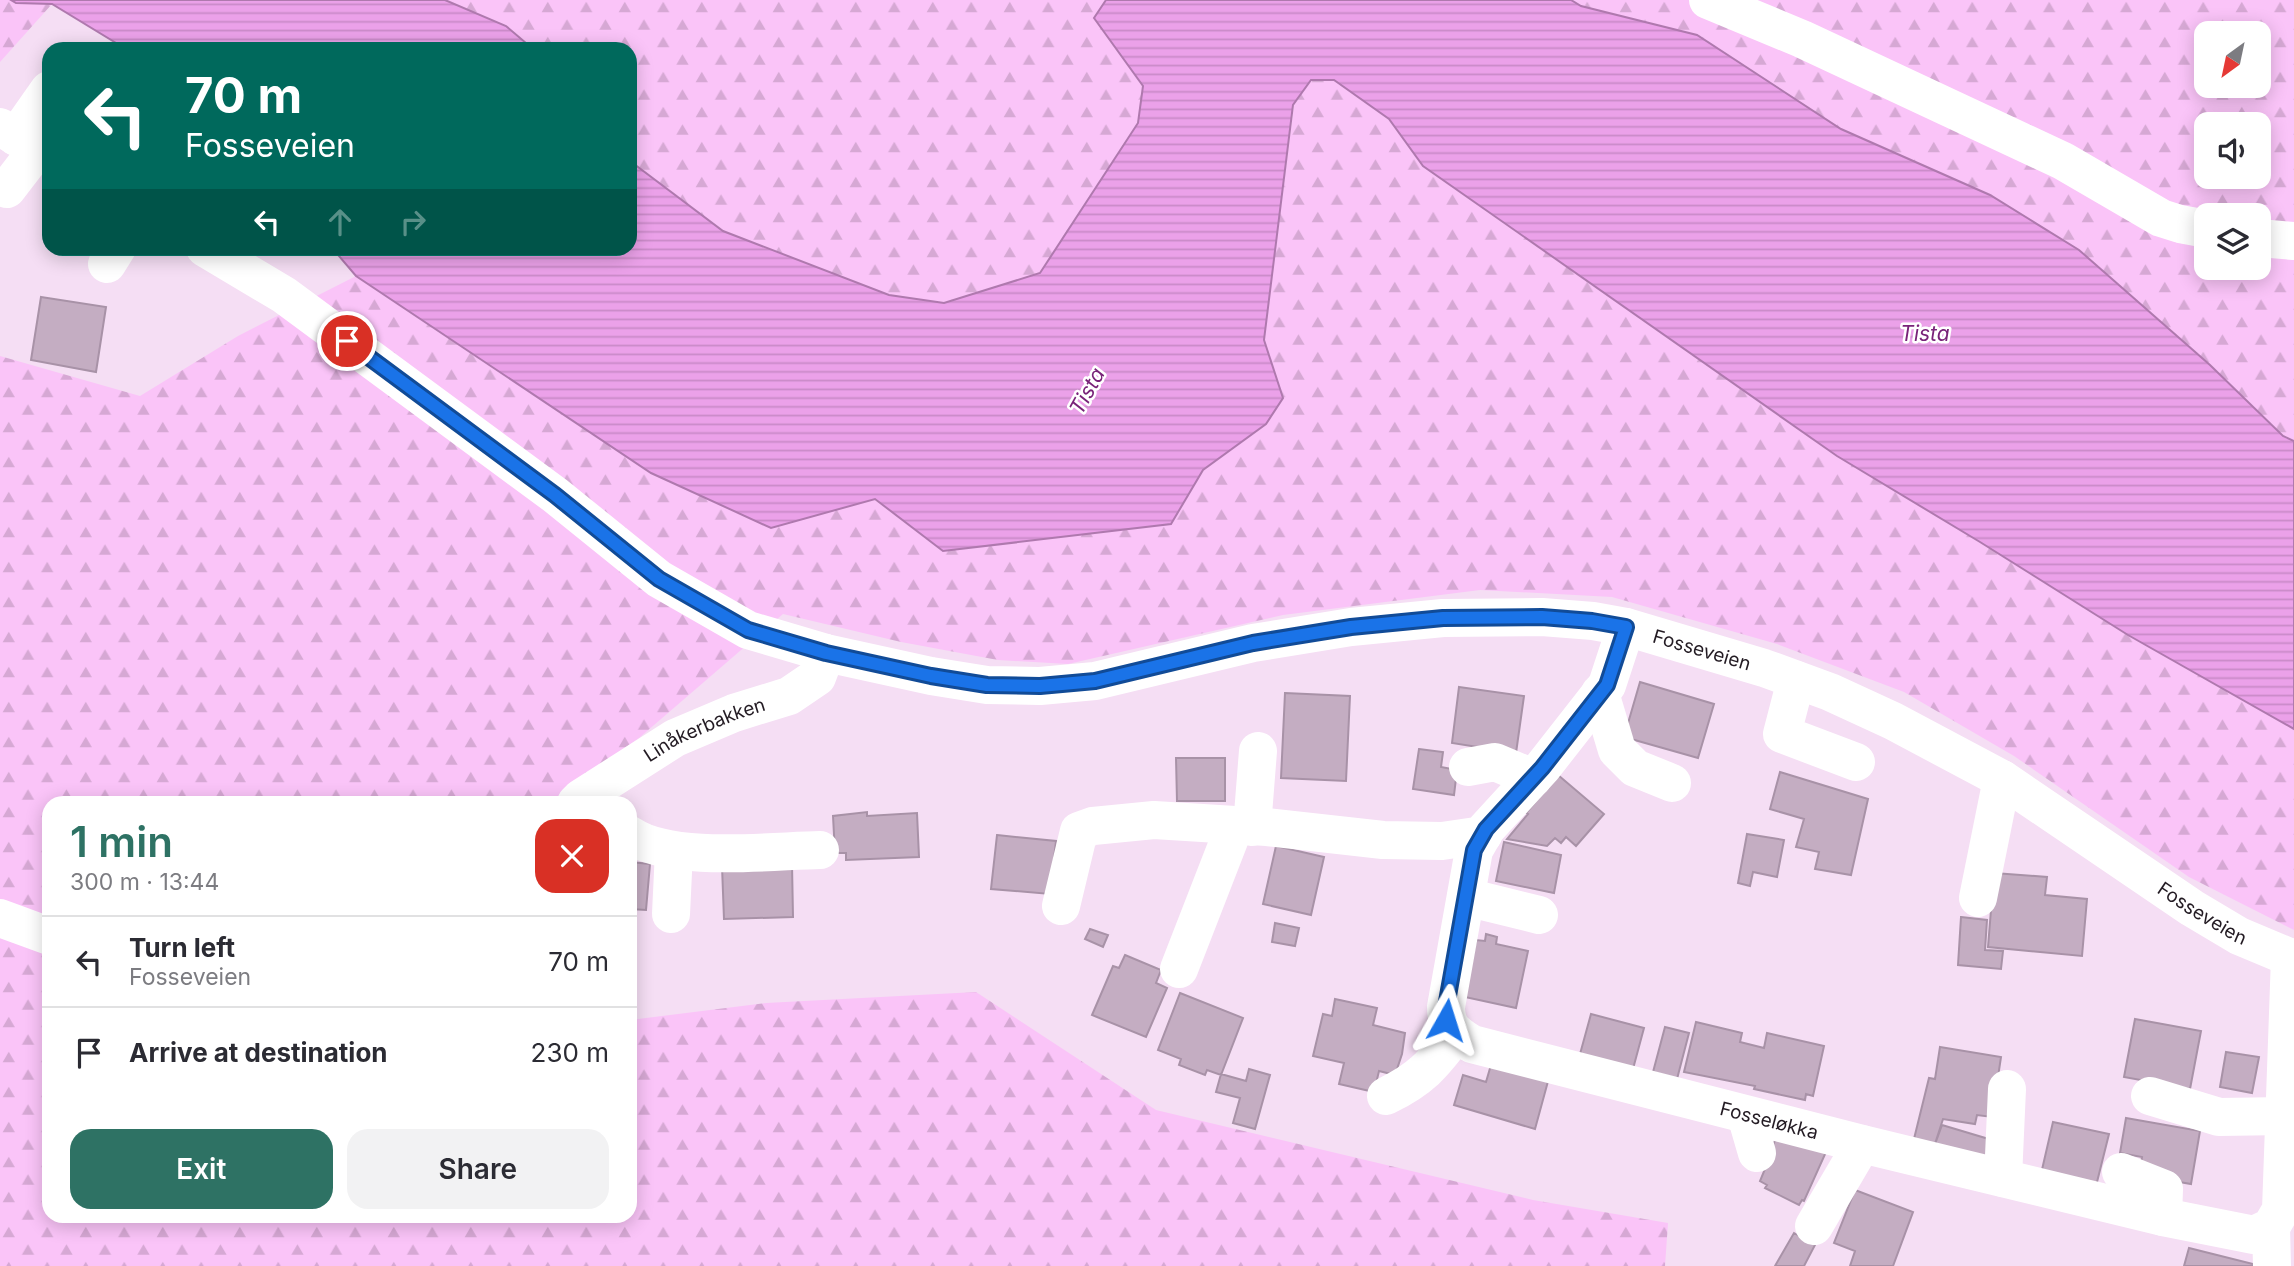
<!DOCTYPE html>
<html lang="en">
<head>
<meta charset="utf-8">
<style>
	:root { --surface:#fff; --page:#f2f2f3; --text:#2b2b33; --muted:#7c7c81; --line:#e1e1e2; --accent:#2e7264 }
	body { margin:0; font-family:Inter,sans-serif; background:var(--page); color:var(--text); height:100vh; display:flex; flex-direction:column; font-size:26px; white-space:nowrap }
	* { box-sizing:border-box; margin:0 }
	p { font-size:23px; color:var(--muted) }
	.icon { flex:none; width:38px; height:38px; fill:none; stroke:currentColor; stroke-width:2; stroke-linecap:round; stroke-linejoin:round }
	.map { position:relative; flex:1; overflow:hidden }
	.details { position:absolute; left:42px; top:796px; width:595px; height:427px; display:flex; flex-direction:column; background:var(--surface); border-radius:21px; box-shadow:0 4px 18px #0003 }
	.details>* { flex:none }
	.top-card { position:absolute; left:42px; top:42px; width:595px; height:214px; border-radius:21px; box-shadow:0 4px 18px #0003; background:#00695c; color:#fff; overflow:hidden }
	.needle { width:46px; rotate:213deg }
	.buttons { position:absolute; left:2194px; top:21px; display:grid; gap:14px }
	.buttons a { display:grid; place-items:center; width:77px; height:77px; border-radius:14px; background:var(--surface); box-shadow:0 4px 18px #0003; font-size:35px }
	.pin { position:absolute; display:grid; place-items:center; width:60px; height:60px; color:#fff; margin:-30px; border:4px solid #fff; border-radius:50%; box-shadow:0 2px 7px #0007 }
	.me { position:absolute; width:77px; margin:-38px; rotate:6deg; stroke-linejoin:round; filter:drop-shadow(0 0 5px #0008) }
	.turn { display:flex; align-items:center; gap:24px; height:147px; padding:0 28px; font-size:32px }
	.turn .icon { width:91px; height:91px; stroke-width:2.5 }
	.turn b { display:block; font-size:49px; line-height:60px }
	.lanes { display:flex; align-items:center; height:66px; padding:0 28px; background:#0003; justify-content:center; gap:35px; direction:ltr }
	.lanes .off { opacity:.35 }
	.round { display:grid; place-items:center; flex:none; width:74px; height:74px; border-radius:21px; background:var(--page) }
	.summary { display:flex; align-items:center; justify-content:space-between; height:119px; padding:0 28px }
	h1 { font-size:42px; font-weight:600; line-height:52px; color:var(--accent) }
	.button { display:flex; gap:14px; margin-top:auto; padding:14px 28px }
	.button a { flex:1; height:80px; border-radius:21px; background:var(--accent); color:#fff; font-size:28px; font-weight:600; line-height:80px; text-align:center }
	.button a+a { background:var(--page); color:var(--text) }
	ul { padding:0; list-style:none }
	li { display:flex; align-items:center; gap:21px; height:91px; padding:0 28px; border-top:2px solid var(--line) }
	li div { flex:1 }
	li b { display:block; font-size:26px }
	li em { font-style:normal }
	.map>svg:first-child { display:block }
</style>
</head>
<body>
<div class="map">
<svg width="2294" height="1266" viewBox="0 0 2294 1266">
	<defs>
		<pattern id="forest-firs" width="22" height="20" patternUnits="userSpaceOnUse" patternTransform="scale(1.75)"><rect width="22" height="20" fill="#fac4f8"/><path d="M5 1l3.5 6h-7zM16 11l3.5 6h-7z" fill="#d6a8d4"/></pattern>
		<pattern id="water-rules" width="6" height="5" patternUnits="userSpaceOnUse" patternTransform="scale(1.75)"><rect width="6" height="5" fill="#eba1e9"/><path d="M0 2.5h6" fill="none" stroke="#c98ac8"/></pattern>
	</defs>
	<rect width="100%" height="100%" fill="#f5def4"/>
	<path fill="url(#forest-firs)" fill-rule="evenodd" d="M 0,0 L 11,0 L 16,3 L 52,4 L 0,62 Z
		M 445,0 L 1106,0 L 1094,18 L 1143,86 L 1138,123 L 1040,273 L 944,303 L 889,295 L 723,231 L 630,161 L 630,49 L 533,49 L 506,26 Z
		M 1571,0 L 2294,0 L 2294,441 L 2283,436 L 2210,365 L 2079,251 L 1990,195 L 1841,129 L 1697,35 L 1581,6 ZM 2207,33 L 2259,33 L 2259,86 L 2207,86 ZM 2207,124 L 2259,124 L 2259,177 L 2207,177 ZM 2207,215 L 2259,215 L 2259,268 L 2207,268 Z
		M 1311,80 L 1334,80 L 1389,119 L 1423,166 L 1837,456 L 1980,542 L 2128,635 L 2294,729 L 2294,930 L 2189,877 L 2014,756 L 1904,692 L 1777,644 L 1612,597 L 1480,590 L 1283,615 L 1068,664 L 998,660 L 901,642 L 783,614 L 639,738 L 565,790 L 552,803 L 49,803 L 49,1216 L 630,1216 L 630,1020 L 766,1003 L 976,992 L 1156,1110 L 1533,1200 L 1668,1223 L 1665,1266 L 0,1266 L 0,356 L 140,396 L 238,336 L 356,276 L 651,473 L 771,528 L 875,499 L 943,551 L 1170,524 L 1203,470 L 1266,424 L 1283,399 L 1264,340 L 1294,105 Z"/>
	<path fill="url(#water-rules)" stroke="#af79ae" stroke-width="2" d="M 11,0 L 445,0 L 506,26 L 533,49 L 126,49 L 52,4 L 16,3 Z
		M 1106,0 L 1571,0 L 1581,6 L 1697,35 L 1841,129 L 1990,195 L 2079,250 L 2210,365 L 2283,436 L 2294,441 L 2294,729 L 2128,635 L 1980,542 L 1837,456 L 1423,166 L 1389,119 L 1334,80 L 1311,80 L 1293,105 L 1264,340 L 1283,398 L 1266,424 L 1203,470 L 1171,524 L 943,551 L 875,499 L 771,528 L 651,473 L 356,276 L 333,249 L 630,248 L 630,161 L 723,231 L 889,295 L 944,303 L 1040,273 L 1138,123 L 1143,86 L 1094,18 Z"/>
	<path fill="#c4adc2" stroke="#a892a7" stroke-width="2" d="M 41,297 L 106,307 L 96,372 L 31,360 Z
		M 1640,682 L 1714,704 L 1698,758 L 1624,737 Z
		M 1459,687 L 1524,696 L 1516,753 L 1452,743 Z
		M 1285,693 L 1350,696 L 1346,781 L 1281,778 Z
		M 1419,749 L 1443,752 L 1441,767 L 1457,770 L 1454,795 L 1413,789 Z
		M 1176,758 L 1225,758 L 1225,801 L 1177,801 Z
		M 1780,772 L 1868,799 L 1851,875 L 1815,869 L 1819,852 L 1796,847 L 1804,819 L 1770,809 Z
		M 1558,775 L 1604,814 L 1576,846 L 1566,837 L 1561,843 L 1555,838 L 1547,846 L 1507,839 L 1528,814 L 1526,813 Z
		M 867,812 L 867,816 L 917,813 L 919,857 L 846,860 L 846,853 L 835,853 L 833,816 Z
		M 1747,834 L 1784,840 L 1777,877 L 1753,872 L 1750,886 L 1738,883 Z
		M 997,835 L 1056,841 L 1050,894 L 991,889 Z
		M 1504,842 L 1561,855 L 1554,893 L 1496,881 Z
		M 1276,846 L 1324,857 L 1311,915 L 1263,904 Z
		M 630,862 L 650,864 L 646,910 L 630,909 Z
		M 792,864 L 793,917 L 724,919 L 722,866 Z
		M 1994,873 L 2047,877 L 2045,895 L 2087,899 L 2082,956 L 1988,947 Z
		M 1961,917 L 1987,920 L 1985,950 L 2003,951 L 2001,969 L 1958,965 Z
		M 1275,923 L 1299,928 L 1295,946 L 1272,942 Z
		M 1090,929 L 1108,935 L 1103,947 L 1085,939 Z
		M 1486,934 L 1497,937 L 1496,944 L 1528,951 L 1516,1008 L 1465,997 L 1476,940 L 1485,941 Z
		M 1125,955 L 1161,970 L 1156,983 L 1167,988 L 1146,1037 L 1092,1015 L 1113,966 L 1119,968 Z
		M 1180,993 L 1243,1018 L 1221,1075 L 1207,1070 L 1205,1075 L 1179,1065 L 1181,1059 L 1158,1050 Z
		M 1335,999 L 1377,1008 L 1373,1025 L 1405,1033 L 1402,1054 L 1395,1075 L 1379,1071 L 1374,1092 L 1339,1084 L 1344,1063 L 1313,1056 L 1323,1014 L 1332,1016 Z
		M 1591,1014 L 1644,1028 L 1630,1080 L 1577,1065 Z
		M 2135,1019 L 2201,1031 L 2190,1089 L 2124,1077 Z
		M 1696,1022 L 1742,1033 L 1740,1042 L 1764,1048 L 1767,1033 L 1824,1046 L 1813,1096 L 1806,1094 L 1805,1100 L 1754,1089 L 1755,1086 L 1684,1072 Z
		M 1665,1027 L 1689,1033 L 1677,1079 L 1653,1072 Z
		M 1940,1047 L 2001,1057 L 1992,1117 L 1977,1115 L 1975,1124 L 1943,1119 L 1934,1147 L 1913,1143 L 1929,1078 L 1935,1079 Z
		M 2226,1052 L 2259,1057 L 2252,1093 L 2220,1087 Z
		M 1493,1058 L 1550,1074 L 1535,1129 L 1454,1105 L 1463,1075 L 1486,1082 Z
		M 1249,1069 L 1270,1075 L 1255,1129 L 1233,1123 L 1240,1098 L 1216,1092 L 1221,1074 L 1246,1081 Z
		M 2126,1118 L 2200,1131 L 2191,1184 L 2139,1175 L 2142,1157 L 2120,1153 Z
		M 2053,1122 L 2109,1134 L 2096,1186 L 2041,1174 Z
		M 1942,1125 L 1992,1140 L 1985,1163 L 1934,1147 Z
		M 1779,1131 L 1826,1152 L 1804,1201 L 1802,1200 L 1799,1205 L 1765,1188 L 1767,1185 L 1760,1181 L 1765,1169 L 1763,1168 Z
		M 1855,1190 L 1913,1212 L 1893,1266 L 1850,1266 L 1855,1251 L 1834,1243 Z
		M 1794,1233 L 1815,1245 L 1804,1266 L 1775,1266 Z
		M 2189,1248 L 2253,1264 L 2253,1266 L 2184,1266 Z"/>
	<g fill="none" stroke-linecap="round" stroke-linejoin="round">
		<g stroke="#fff" stroke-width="38">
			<path d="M 1708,0 L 1802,39 L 2063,161 L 2161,218 L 2180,224 L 2207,229"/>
			<path d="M 0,127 L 49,156"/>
			<path d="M 16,137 L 49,90"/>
			<path d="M 0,186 L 7,189 L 37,150"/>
			<path d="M 2259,238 L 2294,241"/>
			<path id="s1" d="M 205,248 L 284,295 L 555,495 L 659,579 L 748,630 L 826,653 L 931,676 L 987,685 L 1040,686 L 1095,681 L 1253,643 L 1351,627 L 1443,618 L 1542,617 L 1593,621 L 1626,627 L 1764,668 L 1830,692 L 1893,721 L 2002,779 L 2192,908 L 2239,936 L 2294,959"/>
			<path d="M 107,264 L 117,248"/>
			<path id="s2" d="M 1626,627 L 1607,685 L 1542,768 L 1486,829 L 1474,850 L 1446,1007 C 1446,1028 1455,1033 1472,1044 L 1862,1144 L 2163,1217 L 2254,1235 L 2271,1227 L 2281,1210 L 2290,957"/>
			<path d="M 1796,680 L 1782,734 L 1856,762"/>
			<path d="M 1600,693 L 1617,750 L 1635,768 L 1672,783"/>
			<path d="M 1468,767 L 1495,762 L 1533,778"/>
			<path id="s3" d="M 576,803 L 581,798 L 675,738 L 734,713 L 789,696 L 817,677 L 826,653"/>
			<path d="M 1252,827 L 1258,751"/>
			<path d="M 630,835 C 671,863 769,851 820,850"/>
			<path d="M 1466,897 L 1539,915"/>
			<path d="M 1978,898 L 2002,779"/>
			<path d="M 1061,906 L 1079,831 L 1093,826 L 1154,820 L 1267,827 L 1383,840 L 1442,841 L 1483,835"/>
			<path d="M 671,914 L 674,851"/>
			<path d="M 0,918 L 49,936"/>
			<path d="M 1179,969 L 1235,825"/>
			<path d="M 1386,1096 C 1421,1079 1433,1065 1456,1034"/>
			<path d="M 2150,1096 L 2219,1117 L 2285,1116"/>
			<path d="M 1746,1115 L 1757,1153"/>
			<path d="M 2121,1172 L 2164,1189 L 2163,1217"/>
			<path d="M 2003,1178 L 2007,1089"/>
			<path d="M 1814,1226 L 1862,1144"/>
			<path d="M 2271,1227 L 2272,1266"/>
		</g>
	</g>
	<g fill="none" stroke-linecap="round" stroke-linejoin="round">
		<defs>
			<path id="route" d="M 347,341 L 555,495 L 659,579 L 748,630 L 826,653 L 931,676 L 987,685 L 1040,686 L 1095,681 L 1253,643 L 1351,627 L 1443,618 L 1542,617 L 1592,621 L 1626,627 L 1607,685 L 1542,768 L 1486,829 L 1474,850 L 1446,1007 L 1446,1020"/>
		</defs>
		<use href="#route" stroke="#114b97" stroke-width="18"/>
		<use href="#route" stroke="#1a73e8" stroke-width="12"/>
	</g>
	<g text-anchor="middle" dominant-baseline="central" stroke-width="5" stroke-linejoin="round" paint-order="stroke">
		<g font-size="19" fill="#231b23" stroke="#fff">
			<text stroke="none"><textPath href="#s1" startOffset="1636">Fosseveien</textPath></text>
			<text stroke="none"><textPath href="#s3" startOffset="149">Linåkerbakken</textPath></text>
			<text stroke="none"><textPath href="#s1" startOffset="2205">Fosseveien</textPath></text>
			<text stroke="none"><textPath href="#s2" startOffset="788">Fosseløkka</textPath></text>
		</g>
		<g font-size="21" font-style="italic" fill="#792379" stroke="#fff">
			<text x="1925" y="333">Tista</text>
			<text transform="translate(1087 391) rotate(-61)">Tista</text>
		</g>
	</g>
</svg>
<div class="buttons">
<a><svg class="needle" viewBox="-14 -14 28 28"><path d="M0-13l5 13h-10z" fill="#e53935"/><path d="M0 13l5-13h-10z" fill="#7c7c81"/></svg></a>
<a><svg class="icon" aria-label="sound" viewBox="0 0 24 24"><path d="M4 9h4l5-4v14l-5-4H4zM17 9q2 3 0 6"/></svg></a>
<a><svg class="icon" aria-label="layers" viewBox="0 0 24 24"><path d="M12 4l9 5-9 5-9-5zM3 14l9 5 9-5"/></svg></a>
</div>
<div class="pin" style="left:347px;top:341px;background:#d93025"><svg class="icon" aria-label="arrive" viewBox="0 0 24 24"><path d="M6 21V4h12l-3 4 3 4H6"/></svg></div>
<svg class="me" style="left:1446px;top:1020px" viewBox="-20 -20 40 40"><path d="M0-17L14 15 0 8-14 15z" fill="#1a73e8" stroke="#fff" stroke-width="4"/></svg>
<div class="top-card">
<div class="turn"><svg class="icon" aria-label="left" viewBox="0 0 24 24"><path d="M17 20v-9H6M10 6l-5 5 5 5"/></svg><div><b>70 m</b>Fosseveien</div></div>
<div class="lanes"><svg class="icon" aria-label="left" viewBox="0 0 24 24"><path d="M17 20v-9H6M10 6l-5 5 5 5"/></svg><svg class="icon off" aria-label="ahead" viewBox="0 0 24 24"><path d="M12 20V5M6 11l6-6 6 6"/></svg><svg class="icon off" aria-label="right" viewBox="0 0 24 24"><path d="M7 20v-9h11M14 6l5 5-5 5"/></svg></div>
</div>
<section class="details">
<div class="summary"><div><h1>1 min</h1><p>300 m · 13:44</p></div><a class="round" style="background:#d93025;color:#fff"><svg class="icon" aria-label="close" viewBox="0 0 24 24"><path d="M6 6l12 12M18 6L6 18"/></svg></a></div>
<ul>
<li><svg class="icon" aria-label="left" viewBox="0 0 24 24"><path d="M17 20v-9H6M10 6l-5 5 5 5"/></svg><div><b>Turn left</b><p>Fosseveien</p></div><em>70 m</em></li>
<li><svg class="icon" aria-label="arrive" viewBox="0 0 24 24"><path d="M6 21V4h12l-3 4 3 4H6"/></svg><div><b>Arrive at destination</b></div><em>230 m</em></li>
</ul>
<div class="button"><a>Exit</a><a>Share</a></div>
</section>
</div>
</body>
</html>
